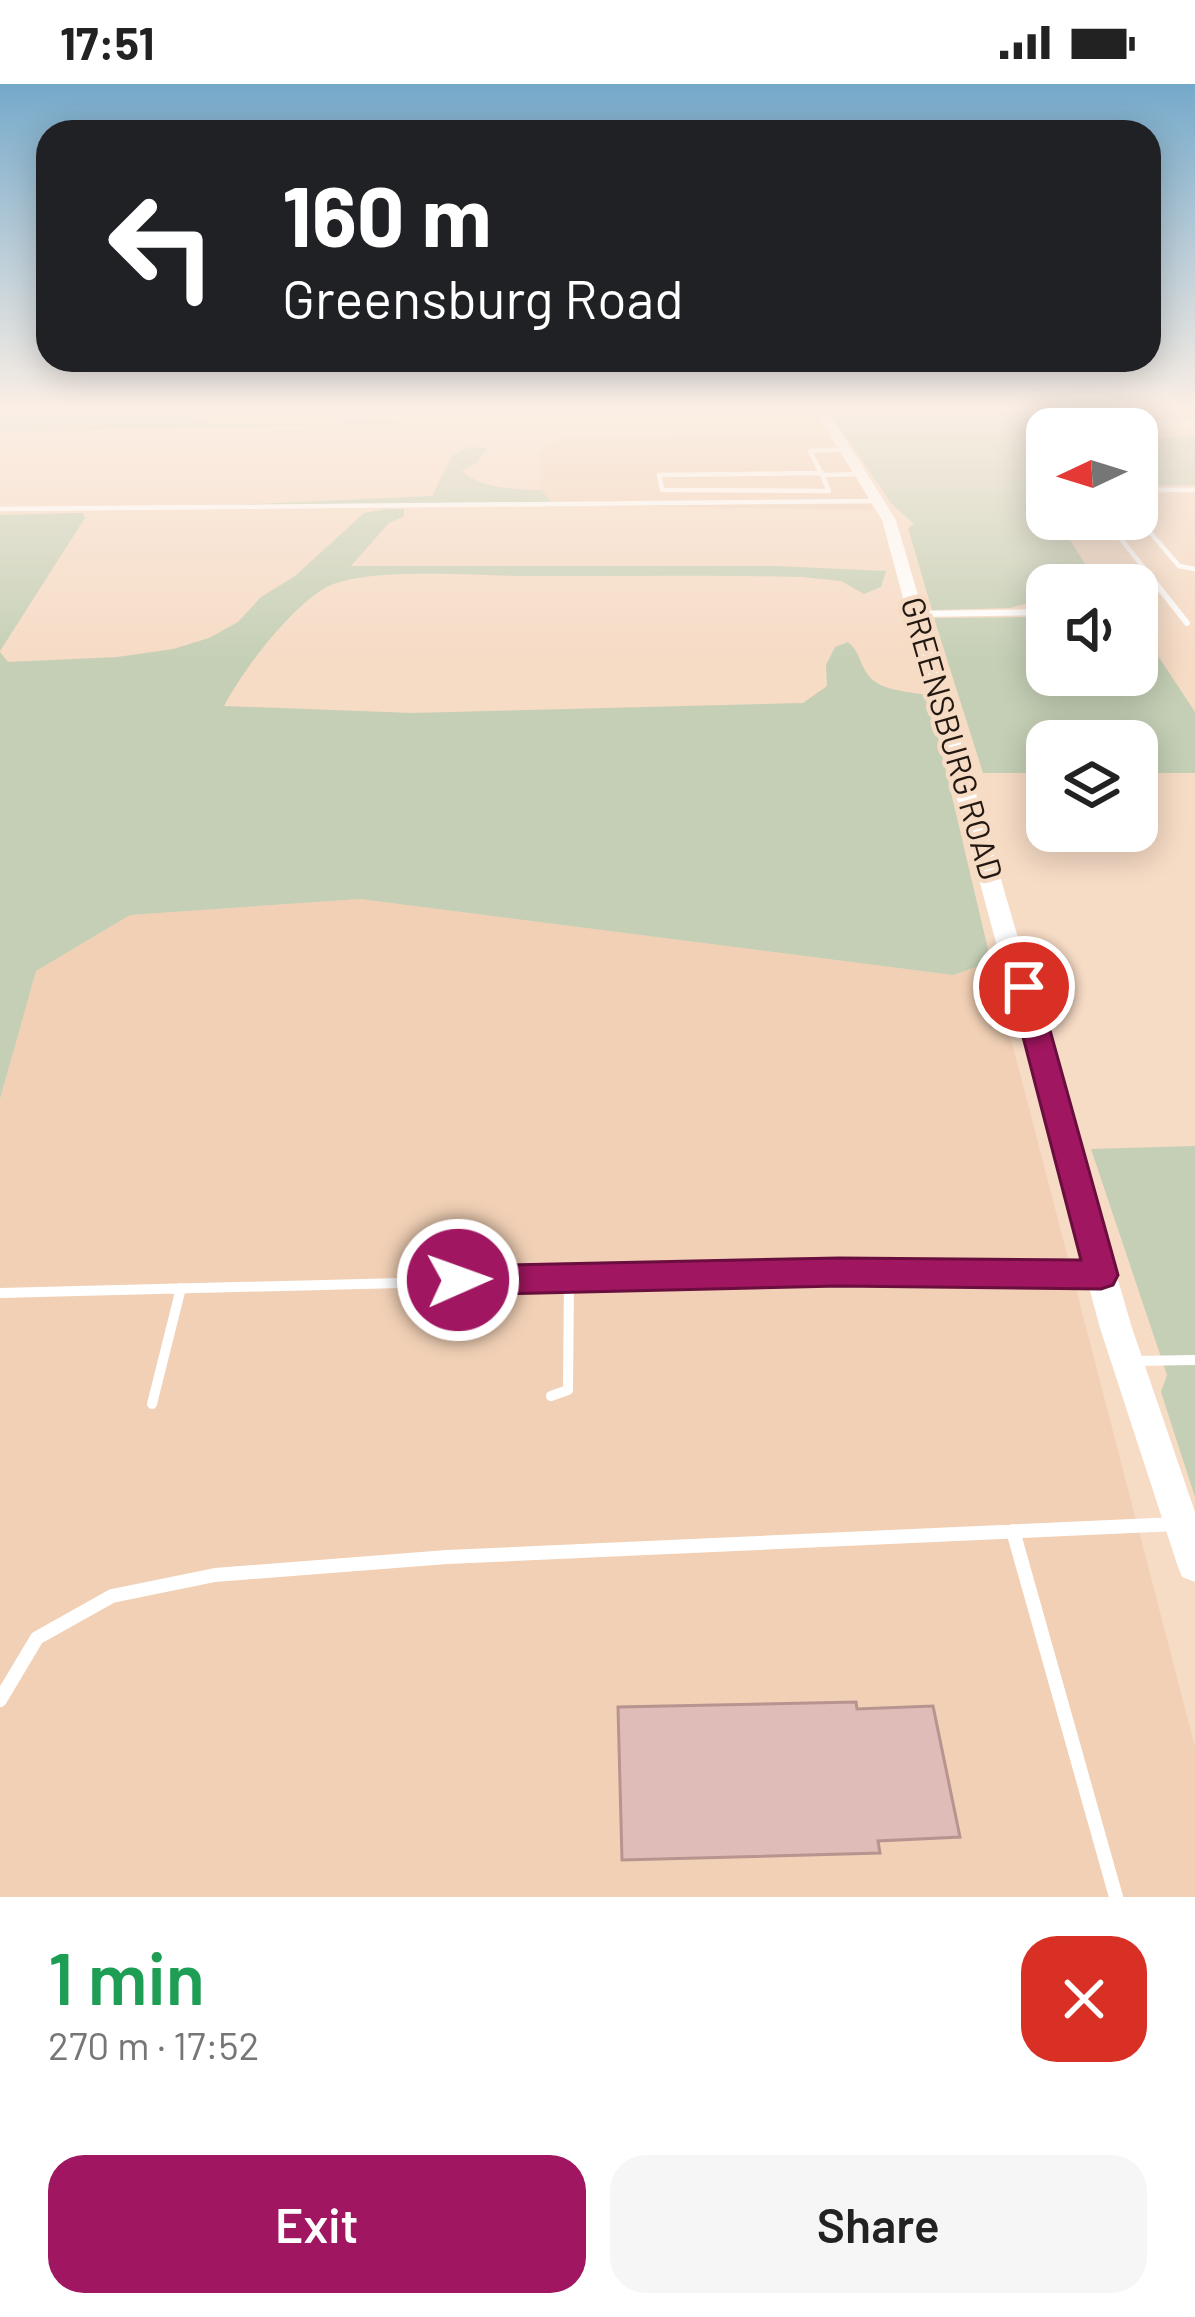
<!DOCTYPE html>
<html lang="en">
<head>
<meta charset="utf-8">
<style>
	:root { --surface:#fff; --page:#f6f6f6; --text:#222; --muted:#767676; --accent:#a11660 }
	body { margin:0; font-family:Barlow,sans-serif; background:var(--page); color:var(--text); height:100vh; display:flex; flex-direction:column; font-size:45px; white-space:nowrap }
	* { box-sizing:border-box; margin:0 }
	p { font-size:39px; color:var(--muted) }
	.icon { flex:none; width:66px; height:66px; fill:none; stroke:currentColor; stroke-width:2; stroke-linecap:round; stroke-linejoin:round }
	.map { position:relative; height:1813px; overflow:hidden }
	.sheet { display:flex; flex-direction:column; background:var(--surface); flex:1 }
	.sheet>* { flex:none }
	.banner { position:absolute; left:36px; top:36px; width:1125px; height:252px; border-radius:36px; box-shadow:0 6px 30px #0003; background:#202124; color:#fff; overflow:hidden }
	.needle { width:78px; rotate:266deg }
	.controls { position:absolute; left:1026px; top:324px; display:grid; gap:24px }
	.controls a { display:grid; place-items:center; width:132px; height:132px; border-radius:24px; background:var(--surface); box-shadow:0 6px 30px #0003; font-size:60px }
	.pin { position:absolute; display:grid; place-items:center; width:102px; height:102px; color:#fff; margin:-51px; border:6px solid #fff; border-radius:50%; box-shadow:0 3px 12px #0007 }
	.me { position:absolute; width:132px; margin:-66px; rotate:88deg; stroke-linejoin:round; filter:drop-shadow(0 0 9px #0008) }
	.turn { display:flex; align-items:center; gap:42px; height:252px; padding:0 48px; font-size:54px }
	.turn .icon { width:156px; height:156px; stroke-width:2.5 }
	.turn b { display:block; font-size:84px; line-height:102px }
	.round { display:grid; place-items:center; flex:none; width:126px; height:126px; border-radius:36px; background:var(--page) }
	.overview { display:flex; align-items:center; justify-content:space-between; height:204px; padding:0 48px }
	h1 { font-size:72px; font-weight:600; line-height:90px; color:#1e9e55 }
	.primary-button { display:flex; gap:24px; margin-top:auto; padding:24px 48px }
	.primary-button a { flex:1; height:138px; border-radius:36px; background:var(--accent); color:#fff; font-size:48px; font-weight:600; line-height:138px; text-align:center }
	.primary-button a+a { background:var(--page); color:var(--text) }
	.status { display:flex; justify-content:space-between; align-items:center; height:84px; padding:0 60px; background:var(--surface); direction:ltr }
	.status svg { height:33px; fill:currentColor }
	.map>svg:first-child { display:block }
</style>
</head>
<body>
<div class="status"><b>17:51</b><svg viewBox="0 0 49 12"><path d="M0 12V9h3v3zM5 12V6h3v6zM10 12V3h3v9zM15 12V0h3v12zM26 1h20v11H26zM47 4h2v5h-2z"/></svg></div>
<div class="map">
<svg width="1195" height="1813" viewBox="0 0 1195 1813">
	<rect width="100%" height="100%" fill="#f6dbc5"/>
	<path fill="#f1d0b5" d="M 828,352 L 868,409 L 873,426 L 541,421 L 550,417 L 541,406 L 540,366 L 560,355 Z
		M 360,815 L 953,891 L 991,878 L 1195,1663 L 1195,1813 L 0,1813 L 0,1015 L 36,887 L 130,831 Z"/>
	<path fill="#c4cfb5" d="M 0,326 L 191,326 L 192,336 L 217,340 L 514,337 L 0,348 Z
		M 1111,326 L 1133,345 L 1047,345 L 1047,435 L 1057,435 L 1098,501 L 1047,501 L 1047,514 L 1010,524 L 932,526 L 908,444 L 914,440 L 891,419 L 833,334 L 836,329 Z
		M 1137,348 L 1145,355 L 1195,352 L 1195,401 L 1137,401 Z
		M 468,363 L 488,364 L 476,379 L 462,387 C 481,405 514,405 541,406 L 551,417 L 541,421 L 231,421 L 432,412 L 452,372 Z
		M 388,425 L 404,425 L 404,432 L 389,439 L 351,482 L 776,482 L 886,487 L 881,503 L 864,510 L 841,497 L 802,493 C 710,491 618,492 526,492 C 478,492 363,482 325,504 C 289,525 243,586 224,622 L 412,629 L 803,619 L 827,602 L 826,581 L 835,563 L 848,558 C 861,569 859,580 869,592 C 880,607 911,608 928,611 L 991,878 L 953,891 L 360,815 L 130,831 L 36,887 L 0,1015 L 0,568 L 8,578 L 117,573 L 173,565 L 209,554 L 238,538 L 261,513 L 295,492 L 364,429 Z
		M 83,429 L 85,434 L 0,567 L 0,431 Z
		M 1030,533 L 1047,536 L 1047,591 L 1137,591 L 1137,540 L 1195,628 L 1195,689 L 1137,689 L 1137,657 L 1047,657 L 1047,689 L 983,689 L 934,534 Z
		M 1195,1062 L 1195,1413 L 1161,1308 L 1167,1291 L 1091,1065 Z"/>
	<path fill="#dfbcb7" stroke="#b79490" stroke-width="3" d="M 856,1618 L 857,1625 L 933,1622 L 960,1753 L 878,1757 L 880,1769 L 622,1776 L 618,1623 Z"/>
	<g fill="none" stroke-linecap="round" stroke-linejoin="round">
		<path stroke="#fff" stroke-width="4.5" d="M 1136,326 L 1149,339 L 1195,339
			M 823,328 L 883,326
			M 848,365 L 810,367 L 822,391 L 864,390
			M 822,389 L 659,391 L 662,406 L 829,407 L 822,391
			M 1137,406 L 1195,406
			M 0,425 L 881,417
			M 1137,433 L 1179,482 L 1195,485
			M 1105,435 L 1152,494"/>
		<path stroke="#fff" stroke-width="6" d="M 1149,491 L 1187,539
			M 917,530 L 1047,528"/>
		<path stroke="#fff" stroke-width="10" d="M 0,1209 L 839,1188 L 1096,1191
			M 1134,1277 L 1195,1276
			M 551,1312 L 568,1306 L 569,1194
			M 152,1320 L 181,1204"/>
		<path stroke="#fff" stroke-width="14" d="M 1013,1447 L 1116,1813
			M 0,1616 L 37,1554 L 112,1512 L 215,1491 L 447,1473 L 1176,1440"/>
		<path fill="#fff" fill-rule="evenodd" d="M 815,326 L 827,326 L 896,436 L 1132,1244 L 1195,1428 L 1195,1498 L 1182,1493 L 1177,1480 L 1100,1244 L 882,436 Z"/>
	</g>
	<linearGradient id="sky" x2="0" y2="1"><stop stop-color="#75a9ca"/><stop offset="0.56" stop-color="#fbefe5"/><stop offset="1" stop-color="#fbefe5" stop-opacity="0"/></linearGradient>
	<rect width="1195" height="580" fill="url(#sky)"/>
	<path fill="#a11660" stroke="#690e3e" stroke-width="3" d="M 1024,894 L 1038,903 L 1118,1191 L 1113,1201 L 1101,1205 L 839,1202 L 458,1211 L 446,1207 L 441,1196 L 446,1186 L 458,1182 L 839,1174 L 1081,1176 L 1010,903 Z"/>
	<g text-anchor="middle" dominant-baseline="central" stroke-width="9" stroke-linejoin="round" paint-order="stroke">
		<g font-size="33" fill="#221811" stroke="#f6dbc5">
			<text transform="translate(953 654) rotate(74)">GREENSBURG ROAD</text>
		</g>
	</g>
</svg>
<div class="controls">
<a><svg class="needle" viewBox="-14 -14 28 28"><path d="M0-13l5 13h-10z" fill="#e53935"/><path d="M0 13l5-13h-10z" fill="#767676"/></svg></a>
<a><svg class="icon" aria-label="sound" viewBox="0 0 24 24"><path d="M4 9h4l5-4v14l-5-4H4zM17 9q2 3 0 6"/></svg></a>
<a><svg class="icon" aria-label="layers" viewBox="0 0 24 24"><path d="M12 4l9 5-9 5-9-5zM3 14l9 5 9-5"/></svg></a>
</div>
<div class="pin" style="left:1024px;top:903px;background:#d93025"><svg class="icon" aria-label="arrive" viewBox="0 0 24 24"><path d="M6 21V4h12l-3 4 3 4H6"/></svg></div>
<svg class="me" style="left:458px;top:1196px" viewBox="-20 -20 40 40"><circle r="17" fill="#a11660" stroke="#fff" stroke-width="3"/><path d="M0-11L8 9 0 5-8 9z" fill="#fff"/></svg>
<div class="banner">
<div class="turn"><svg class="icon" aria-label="left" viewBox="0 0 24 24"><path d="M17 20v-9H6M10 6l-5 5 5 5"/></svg><div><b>160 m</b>Greensburg Road</div></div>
</div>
</div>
<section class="sheet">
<div class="overview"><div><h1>1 min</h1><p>270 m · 17:52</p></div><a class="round" style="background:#d93025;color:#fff"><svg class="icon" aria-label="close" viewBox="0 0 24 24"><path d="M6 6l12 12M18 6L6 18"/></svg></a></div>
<div class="primary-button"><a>Exit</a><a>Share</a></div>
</section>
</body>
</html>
